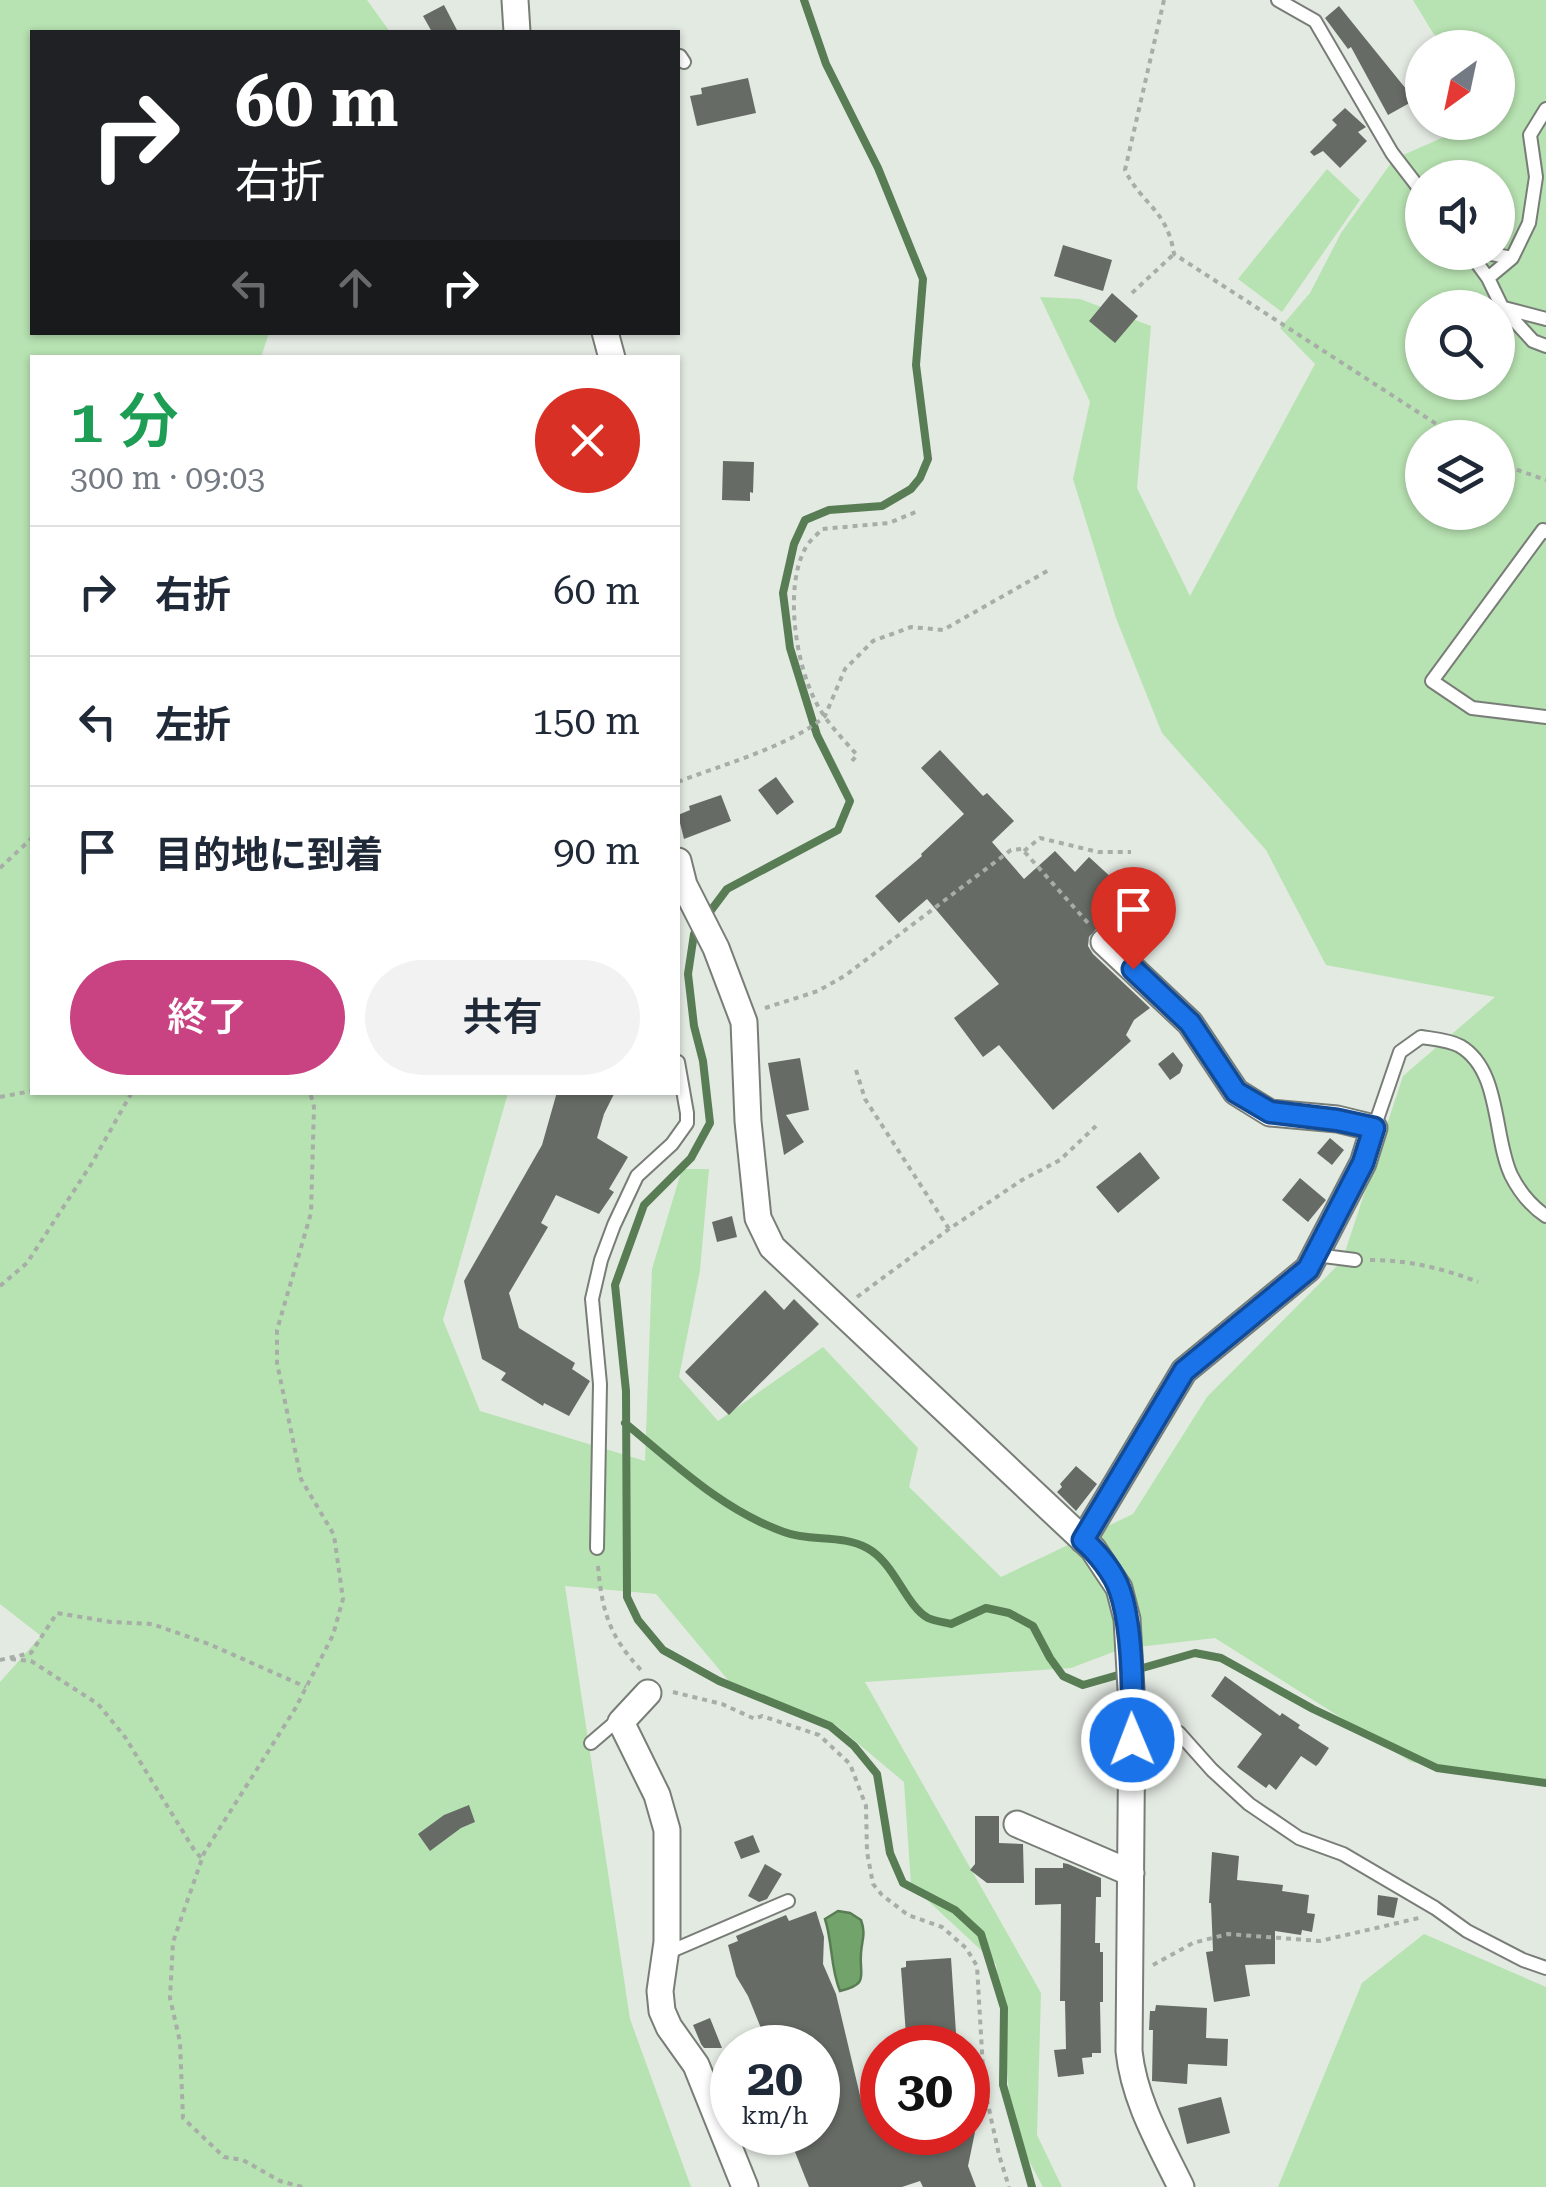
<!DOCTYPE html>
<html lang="ja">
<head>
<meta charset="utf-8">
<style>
	:root { --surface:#fff; --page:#f2f2f3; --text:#1f2937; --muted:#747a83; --line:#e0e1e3; --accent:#c94282 }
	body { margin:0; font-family:"Roboto Serif","Noto Sans JP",serif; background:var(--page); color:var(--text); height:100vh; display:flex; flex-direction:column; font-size:38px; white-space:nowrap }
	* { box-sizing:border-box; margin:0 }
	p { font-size:32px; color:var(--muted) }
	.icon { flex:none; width:55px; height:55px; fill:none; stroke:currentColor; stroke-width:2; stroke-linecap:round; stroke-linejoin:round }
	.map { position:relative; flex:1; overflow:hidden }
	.panel { position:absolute; left:30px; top:355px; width:650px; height:740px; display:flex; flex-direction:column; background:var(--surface); border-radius:0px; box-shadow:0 2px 8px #0004 }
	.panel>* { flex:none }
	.top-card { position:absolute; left:30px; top:30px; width:650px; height:305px; border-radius:0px; box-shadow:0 2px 8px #0004; background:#202124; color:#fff; overflow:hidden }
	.needle { width:65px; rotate:213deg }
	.buttons { position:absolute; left:1405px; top:30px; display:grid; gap:20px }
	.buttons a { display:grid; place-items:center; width:110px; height:110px; border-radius:50%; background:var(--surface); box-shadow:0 2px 8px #0004; font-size:50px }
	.speed { position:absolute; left:710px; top:2025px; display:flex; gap:20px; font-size:50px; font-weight:700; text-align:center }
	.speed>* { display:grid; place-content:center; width:130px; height:130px; border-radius:50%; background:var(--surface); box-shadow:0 2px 8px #0004; line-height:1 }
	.speed small { font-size:25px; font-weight:400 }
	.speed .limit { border:15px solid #d22; background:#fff; color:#111 }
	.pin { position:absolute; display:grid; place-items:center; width:85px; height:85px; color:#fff; margin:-102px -42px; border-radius:50% 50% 50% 0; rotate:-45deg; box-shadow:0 0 10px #0007 }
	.pin .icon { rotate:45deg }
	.me { position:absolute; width:110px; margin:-55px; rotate:359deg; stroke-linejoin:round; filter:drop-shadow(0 0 8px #0008) }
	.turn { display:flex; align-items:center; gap:35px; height:210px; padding:0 40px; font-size:45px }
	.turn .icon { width:130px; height:130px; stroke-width:2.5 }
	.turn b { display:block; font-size:70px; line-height:85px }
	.lanes { display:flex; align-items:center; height:95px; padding:0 40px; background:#0003; justify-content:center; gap:50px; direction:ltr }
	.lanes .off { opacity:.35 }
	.round { display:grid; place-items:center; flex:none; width:105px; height:105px; border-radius:52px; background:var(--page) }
	.overview { display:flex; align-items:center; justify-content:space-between; height:170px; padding:0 40px }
	h1 { font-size:60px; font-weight:600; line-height:75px; color:#1e9e55 }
	.action { display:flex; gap:20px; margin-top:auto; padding:20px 40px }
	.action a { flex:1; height:115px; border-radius:60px; background:var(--accent); color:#fff; font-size:40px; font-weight:600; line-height:115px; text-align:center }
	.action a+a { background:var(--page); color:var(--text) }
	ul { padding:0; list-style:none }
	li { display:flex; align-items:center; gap:30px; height:130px; padding:0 40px; border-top:2px solid var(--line) }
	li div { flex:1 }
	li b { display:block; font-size:38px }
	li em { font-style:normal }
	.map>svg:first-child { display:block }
</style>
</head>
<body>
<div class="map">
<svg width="1546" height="2187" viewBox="0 0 1546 2187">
	<rect width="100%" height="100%" fill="#e3eae2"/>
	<path fill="#b7e2b1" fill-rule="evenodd" d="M 0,0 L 367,0 L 390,32 L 32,32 L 32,332 L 269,333 L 261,357 L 32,358 L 32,1092 L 508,1093 L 443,1320 L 480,1411 L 645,1461 L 652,1269 L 682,1169 L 709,1169 L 700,1270 L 679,1377 L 718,1421 L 823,1347 L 918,1448 L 909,1487 L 1001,1577 L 1133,1514 L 1207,1397 L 1342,1261 L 1403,1076 L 1495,997 L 1326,965 L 1266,850 L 1162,733 L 1116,618 L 1073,479 L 1090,402 L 1040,297 L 1080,299 L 1151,326 L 1137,488 L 1190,596 L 1315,364 L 1280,328 L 1310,293 L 1341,233 L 1394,159 L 1476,123 L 1498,122 L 1498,113 L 1509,108 L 1498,96 L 1498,48 L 1448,47 L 1433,33 L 1413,0 L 1546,0 L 1546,1780 L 1411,1762 L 1215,1638 L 1121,1649 L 1071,1668 L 865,1682 L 1041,1993 L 1037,2135 L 1062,2187 L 1043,2187 L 1013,2131 L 996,1964 L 911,1885 L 904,1782 L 836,1725 L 733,1686 L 656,1594 L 565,1586 L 630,2019 L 691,2187 L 0,2187 L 0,1682 L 41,1636 L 0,1604 ZM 1422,178 L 1498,178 L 1498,252 L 1422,252 ZM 1422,308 L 1498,308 L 1498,382 L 1422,382 ZM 1422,438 L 1498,438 L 1498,512 L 1422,512 Z
		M 1327,169 L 1360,200 L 1282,312 L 1238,279 Z
		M 1424,1934 L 1546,1987 L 1546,2187 L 1278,2187 L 1362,1983 Z"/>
	<path fill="#71a36a" stroke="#587c54" stroke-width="2.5" d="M 838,1911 L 850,1913 L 861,1920 C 866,1934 862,1939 861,1953 C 859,1976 870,1984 840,1991 C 830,1967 833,1944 825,1919 Z"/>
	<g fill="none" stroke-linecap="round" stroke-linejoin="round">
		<path stroke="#587c54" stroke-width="8" d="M 706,917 L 727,889 L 838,830 L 850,801 L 817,735 L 790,648 L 783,593 L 794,544 L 805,520 L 829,510 L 882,506 L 911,489 L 920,478 L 928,459 L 916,365 L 923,279 L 878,168 L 826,64 L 804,0
			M 698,929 L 694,934 L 688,974 L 694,1026 L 703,1061 L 710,1123 L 691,1158 L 644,1205 L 615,1285 L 626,1391 L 627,1597 L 638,1620 L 663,1650 L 719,1681 L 830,1726 L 854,1746 L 877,1774 L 890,1853 L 903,1883 L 955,1910 L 981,1934 L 1004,2008 L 1003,2085 L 1032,2187
			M 625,1423 C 675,1464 722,1510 784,1532 C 810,1542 842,1534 867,1548 C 895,1563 905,1605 928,1618 C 934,1621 944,1622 951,1624 L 986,1608 L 1009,1613 L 1033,1626 L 1050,1658 L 1063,1676 L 1083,1685 L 1195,1653 L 1221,1658 L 1313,1709 L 1437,1768 L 1546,1783"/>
	</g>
	<path fill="#666c65" d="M 444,5 L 458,32 L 432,32 L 423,16 Z
		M 1339,6 L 1364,37 L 1415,100 L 1388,115 L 1351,47 L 1348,49 L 1325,18 Z
		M 748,78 L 756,113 L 697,126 L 690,96 L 702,94 L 701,88 Z
		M 1345,108 L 1366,127 L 1358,132 L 1367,141 L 1340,168 L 1323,151 L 1314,156 L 1310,152 L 1337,125 L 1332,120 Z
		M 1063,245 L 1112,260 L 1103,291 L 1054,276 Z
		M 1112,293 L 1138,316 L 1115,343 L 1089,321 Z
		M 723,461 L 754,462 L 753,493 L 750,492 L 750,501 L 722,500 Z
		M 940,750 L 983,796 L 987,793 L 1014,821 L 992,842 L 1024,879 L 1055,851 L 1075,872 L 1089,857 L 1125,890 L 1110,906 L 1119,914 L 1110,924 L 1115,929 L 1107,926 L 1098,927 L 1089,937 L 1088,946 L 1093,954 L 1150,1008 L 1134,1020 L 1126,1035 L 1131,1041 L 1053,1110 L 999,1045 L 983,1057 L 954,1018 L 999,984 L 927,899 L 899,923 L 875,896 L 922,856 L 921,854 L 964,814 L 921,768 Z
		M 776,777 L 794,802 L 777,815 L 758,790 Z
		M 721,795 L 731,821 L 684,839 L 678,815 L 690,810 L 689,806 Z
		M 1173,1052 L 1183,1065 L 1180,1073 L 1170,1080 L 1158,1064 Z
		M 800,1058 L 809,1110 L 786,1115 L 804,1142 L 784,1155 L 768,1063 Z
		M 557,1092 L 615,1092 L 604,1114 L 597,1138 L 628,1157 L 609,1189 L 614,1192 L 599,1214 L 556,1195 L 541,1223 L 548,1227 L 509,1293 L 519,1328 L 575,1363 L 572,1369 L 590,1381 L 569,1416 L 544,1403 L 543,1406 L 501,1380 L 506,1373 L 482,1359 L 464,1281 L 542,1145 Z
		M 1330,1138 L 1344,1150 L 1332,1165 L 1317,1153 Z
		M 1140,1152 L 1160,1178 L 1118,1213 L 1096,1187 Z
		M 1300,1178 L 1326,1200 L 1308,1222 L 1282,1200 Z
		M 732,1216 L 737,1237 L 717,1242 L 712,1222 Z
		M 765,1290 L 784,1310 L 794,1299 L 819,1324 L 729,1415 L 685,1372 Z
		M 1076,1466 L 1097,1484 L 1076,1511 L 1057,1492 L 1062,1487 L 1060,1484 Z
		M 1225,1676 L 1280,1716 L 1282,1713 L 1300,1725 L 1298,1728 L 1329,1748 L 1319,1763 L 1316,1766 L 1301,1756 L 1276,1790 L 1269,1784 L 1266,1788 L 1237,1767 L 1262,1734 L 1211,1696 Z
		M 469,1805 L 475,1822 L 461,1828 L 430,1851 L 418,1834 L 444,1815 Z
		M 975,1816 L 999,1816 L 999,1843 L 1023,1844 L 1024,1883 L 987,1883 L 970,1870 L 975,1864 Z
		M 753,1835 L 760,1852 L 741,1859 L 734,1842 Z
		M 1212,1852 L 1239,1856 L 1237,1880 L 1283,1885 L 1282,1891 L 1309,1895 L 1307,1913 L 1315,1914 L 1312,1932 L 1302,1930 L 1301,1935 L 1275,1931 L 1275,1964 L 1245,1965 L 1250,1996 L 1214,2002 L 1206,1952 L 1213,1951 L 1211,1903 L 1209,1903 Z
		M 1063,1863 L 1068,1864 L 1101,1878 L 1101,1897 L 1096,1897 L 1095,1943 L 1100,1943 L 1100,1952 L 1103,1952 L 1103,2002 L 1100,2002 L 1101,2053 L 1092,2053 L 1092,2057 L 1082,2058 L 1084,2074 L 1058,2077 L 1054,2050 L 1066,2049 L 1065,2001 L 1060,2001 L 1061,1904 L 1035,1905 L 1035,1868 L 1063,1868 Z
		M 765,1864 L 782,1874 L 767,1899 L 759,1902 L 748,1896 Z
		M 1378,1895 L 1398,1898 L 1394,1918 L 1377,1915 Z
		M 816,1911 L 824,1937 L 823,1964 L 836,1994 L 863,2108 L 882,2104 L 882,2132 L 975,2132 L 968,2166 L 976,2187 L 923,2187 L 920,2181 L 902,2187 L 809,2187 L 787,2132 L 818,2132 L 818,2048 L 769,2048 L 748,1996 L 736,1976 L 728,1945 L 738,1941 L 736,1936 L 786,1915 L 789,1921 Z
		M 951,1958 L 957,2048 L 907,2048 L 901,1968 L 906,1967 L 906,1961 Z
		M 1156,2005 L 1207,2008 L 1206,2038 L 1228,2039 L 1227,2066 L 1188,2064 L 1187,2084 L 1152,2081 L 1153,2030 L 1149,2030 L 1150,2011 L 1155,2011 Z
		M 710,2018 L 722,2048 L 704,2048 L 701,2044 L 693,2025 Z
		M 1221,2097 L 1230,2133 L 1187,2144 L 1178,2108 Z"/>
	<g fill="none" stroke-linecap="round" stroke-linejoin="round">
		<defs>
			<path id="lane" d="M 1278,0 L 1315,21 L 1392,153 L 1422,192
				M 678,56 L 680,56 L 684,62
				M 1469,252 L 1488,278 L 1502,307 L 1533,341 L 1546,346
				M 1481,252 L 1512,258
				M 1488,278 L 1512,258 L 1529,223 L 1536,177 L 1530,135 L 1546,109
				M 1504,308 L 1546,319
				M 1546,532 L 1543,530 L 1432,681 L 1472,708 L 1546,717
				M 1374,1128 L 1400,1052 L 1421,1037 C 1434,1039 1449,1040 1460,1046 C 1501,1070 1493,1136 1511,1175 C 1519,1191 1531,1206 1546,1216
				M 1316,1255 L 1355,1260
				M 597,1548 L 600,1384 L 592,1299 L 601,1260 L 614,1225 L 637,1176 L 672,1144 L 687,1123 L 687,1113 L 678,1062
				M 1132,1707 L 1179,1733 L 1212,1770 L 1249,1804 L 1299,1838 L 1343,1854 L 1435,1908 L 1467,1931 L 1523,1960 L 1546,1968
				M 591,1743 L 612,1725 L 621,1722
				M 665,1951 L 676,1949 L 788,1901"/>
			<path id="street" d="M 515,0 L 517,32
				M 605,332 L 612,358
				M 678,861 L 684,885 L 716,948 L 744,1022 L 748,1121 L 758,1218 L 772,1247 L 1093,1549 L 1119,1588 L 1127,1619 L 1132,1707 L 1129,2051 C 1134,2100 1160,2144 1181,2187
				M 1083,1540 L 1184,1371 L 1308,1269 L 1363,1163 L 1374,1128 L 1337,1119 L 1270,1113 L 1236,1092 L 1190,1023 L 1104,942
				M 648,1693 L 621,1722 L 657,1795 L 667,1830 L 667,1942 L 660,1991 L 662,2011 L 669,2027 L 696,2065 L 745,2187
				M 1017,1824 L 1131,1873"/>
		</defs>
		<use href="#lane" stroke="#787e77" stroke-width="16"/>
		<use href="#street" stroke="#787e77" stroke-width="29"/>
		<path stroke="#a7ada7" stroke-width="4" stroke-dasharray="5 5" stroke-linecap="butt" d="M 1164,0 L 1125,170 C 1142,205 1167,209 1174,254 L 1458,438
			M 1132,293 L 1174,254
			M 1498,463 L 1546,480
			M 852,761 L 857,755 C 844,740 828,724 818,706 C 796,668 783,587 806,547 C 810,540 817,535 822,529 L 889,523 L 918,511
			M 678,782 C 718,766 794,745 825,716 L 845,669 L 873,641 L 911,627 L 943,630 L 1049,570
			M 1024,851 L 1040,838 L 1098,852 L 1131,852
			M 0,868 L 32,838
			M 765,1008 L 818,991 L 846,975 L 1011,850 L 1022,849 L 1088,923
			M 856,1070 L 865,1099 L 949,1229
			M 0,1097 L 32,1091
			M 1370,1260 C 1408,1260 1442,1268 1478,1282
			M 0,1286 L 27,1263 L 92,1163 L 132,1092
			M 857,1297 L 949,1229 L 1022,1180 L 1060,1160 L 1096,1126
			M 598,1566 C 602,1611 609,1636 641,1670
			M 11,1659 L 31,1661 L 98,1704 L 125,1737 L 196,1853 L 202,1858
			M 0,1660 L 31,1653 L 57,1613 L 111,1622 L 152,1624 L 209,1644 L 306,1687
			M 673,1692 L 722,1704 L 755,1719 L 762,1716 L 819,1735 L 850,1764 L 866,1806 L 867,1852 L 873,1884 L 882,1895 L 908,1915 L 942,1927 L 966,1948 L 977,1966 L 984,2086 L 999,2155 L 1009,2187
			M 1153,1965 L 1193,1943 L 1228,1934 L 1320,1941 L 1419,1918
			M 302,2187 L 280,2181 L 243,2160 L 224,2157 L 183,2118 L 180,2042 L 170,1998 L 173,1942 L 204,1853 L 295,1709 L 333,1635 L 343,1599 L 334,1535 L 301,1479 L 277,1363 L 277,1330 L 311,1213 L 314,1107 L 310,1092"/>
		<use href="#lane" stroke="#fff" stroke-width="12"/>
		<use href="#street" stroke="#fff" stroke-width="25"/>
	</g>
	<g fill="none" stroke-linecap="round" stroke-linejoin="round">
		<defs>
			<path id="route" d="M 1132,1740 C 1133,1699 1133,1629 1120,1591 C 1114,1573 1097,1552 1083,1540 L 1184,1371 L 1308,1269 L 1363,1163 L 1374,1128 L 1337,1120 L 1270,1112 L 1236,1092 L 1190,1023 L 1133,969"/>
		</defs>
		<use href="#route" stroke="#114b97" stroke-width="25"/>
		<use href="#route" stroke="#1a73e8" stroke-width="18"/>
	</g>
</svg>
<div class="buttons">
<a><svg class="needle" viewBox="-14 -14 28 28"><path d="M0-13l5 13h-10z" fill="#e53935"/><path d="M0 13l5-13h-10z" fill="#747a83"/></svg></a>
<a><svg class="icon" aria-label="sound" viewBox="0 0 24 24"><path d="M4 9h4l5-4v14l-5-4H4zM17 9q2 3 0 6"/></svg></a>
<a><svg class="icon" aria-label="search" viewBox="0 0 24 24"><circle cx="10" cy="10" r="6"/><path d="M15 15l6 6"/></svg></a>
<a><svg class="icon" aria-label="layers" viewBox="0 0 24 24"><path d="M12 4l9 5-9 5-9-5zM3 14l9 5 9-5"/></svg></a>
</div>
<div class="speed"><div>20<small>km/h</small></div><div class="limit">30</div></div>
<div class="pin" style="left:1133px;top:969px;background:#d93025"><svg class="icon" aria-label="arrive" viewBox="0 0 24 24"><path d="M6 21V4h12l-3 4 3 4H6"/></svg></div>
<svg class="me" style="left:1132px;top:1740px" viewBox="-20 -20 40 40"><circle r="17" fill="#1a73e8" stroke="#fff" stroke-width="3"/><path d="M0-11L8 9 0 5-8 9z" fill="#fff"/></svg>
<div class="top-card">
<div class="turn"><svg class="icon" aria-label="right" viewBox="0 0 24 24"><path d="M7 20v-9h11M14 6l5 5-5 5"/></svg><div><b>60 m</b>右折</div></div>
<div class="lanes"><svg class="icon off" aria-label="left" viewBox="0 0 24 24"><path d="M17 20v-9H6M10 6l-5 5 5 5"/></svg><svg class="icon off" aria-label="ahead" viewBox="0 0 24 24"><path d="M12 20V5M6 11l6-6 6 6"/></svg><svg class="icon" aria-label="right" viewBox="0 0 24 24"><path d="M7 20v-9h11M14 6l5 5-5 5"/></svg></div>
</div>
<section class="panel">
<div class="overview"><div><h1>1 分</h1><p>300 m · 09:03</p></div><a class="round" style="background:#d93025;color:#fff"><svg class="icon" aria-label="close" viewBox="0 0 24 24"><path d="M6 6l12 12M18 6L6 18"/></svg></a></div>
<ul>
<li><svg class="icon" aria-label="right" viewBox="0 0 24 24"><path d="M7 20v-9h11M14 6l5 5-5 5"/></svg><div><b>右折</b></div><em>60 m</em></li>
<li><svg class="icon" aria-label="left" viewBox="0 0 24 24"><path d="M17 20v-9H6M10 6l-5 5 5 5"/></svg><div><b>左折</b></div><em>150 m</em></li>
<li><svg class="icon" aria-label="arrive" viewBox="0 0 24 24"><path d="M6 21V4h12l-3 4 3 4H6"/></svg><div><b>目的地に到着</b></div><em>90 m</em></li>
</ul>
<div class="action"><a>終了</a><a>共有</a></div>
</section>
</div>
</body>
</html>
